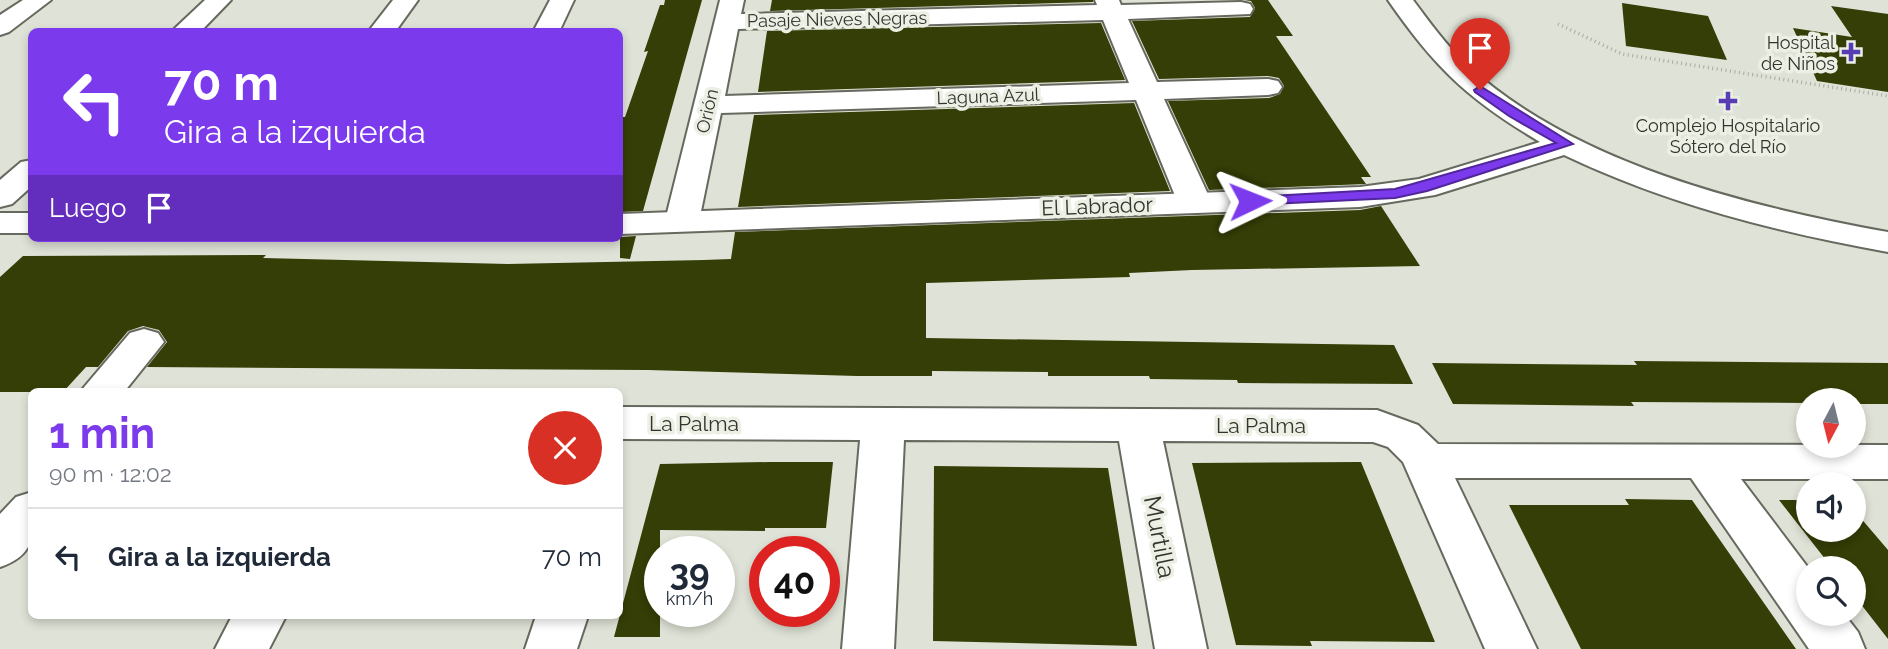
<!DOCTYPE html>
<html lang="es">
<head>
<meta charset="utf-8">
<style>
	:root { --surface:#fff; --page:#f6f6f7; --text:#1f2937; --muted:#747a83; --line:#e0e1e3; --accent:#7c3aed }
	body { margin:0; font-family:Raleway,sans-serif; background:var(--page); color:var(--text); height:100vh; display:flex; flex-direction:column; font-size:26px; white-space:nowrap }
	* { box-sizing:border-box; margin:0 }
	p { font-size:23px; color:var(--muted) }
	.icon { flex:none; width:38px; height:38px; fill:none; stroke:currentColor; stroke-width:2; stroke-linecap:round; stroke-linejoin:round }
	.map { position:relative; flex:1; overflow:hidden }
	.panel { position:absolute; left:28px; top:388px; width:595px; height:231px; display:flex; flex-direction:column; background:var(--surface); border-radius:10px; box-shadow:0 4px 10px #0003 }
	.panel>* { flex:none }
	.top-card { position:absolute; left:28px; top:28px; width:595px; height:214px; border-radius:10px; box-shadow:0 4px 10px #0003; background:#7c3aed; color:#fff; overflow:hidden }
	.needle { width:46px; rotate:187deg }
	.controls { position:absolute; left:1796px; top:388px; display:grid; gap:14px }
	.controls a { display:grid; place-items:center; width:70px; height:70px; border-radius:50%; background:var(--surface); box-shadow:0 4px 10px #0003; font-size:35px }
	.speed { position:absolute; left:644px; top:536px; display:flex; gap:14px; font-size:35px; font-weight:700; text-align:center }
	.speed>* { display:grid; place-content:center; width:91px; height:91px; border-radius:50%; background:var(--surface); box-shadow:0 4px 10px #0003; line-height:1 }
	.speed small { font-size:18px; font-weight:400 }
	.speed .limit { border:10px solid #d22; background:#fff; color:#111 }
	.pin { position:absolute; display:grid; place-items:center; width:60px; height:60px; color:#fff; margin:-72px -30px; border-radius:50% 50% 50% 0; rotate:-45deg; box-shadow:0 0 7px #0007 }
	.pin .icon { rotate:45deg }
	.me { position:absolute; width:77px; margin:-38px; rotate:88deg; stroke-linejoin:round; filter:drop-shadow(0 0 5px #0008) }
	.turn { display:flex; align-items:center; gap:24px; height:147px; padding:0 21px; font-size:32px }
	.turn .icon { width:91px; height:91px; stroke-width:2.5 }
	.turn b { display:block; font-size:49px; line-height:60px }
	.then { display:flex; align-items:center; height:66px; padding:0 21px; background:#0003; gap:14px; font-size:26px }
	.round { display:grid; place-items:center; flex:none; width:74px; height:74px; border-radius:37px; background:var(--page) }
	.headline { display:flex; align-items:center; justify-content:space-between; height:119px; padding:0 21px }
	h1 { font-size:42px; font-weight:700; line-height:52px; color:var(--accent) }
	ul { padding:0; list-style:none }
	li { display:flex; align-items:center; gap:21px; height:98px; padding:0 21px; border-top:2px solid var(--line) }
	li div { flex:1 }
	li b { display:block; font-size:26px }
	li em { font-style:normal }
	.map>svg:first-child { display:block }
</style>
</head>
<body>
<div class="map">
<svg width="1888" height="649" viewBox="0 0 1888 649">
	<rect width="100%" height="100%" fill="#dfe2d6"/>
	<path fill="#343e06" d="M 665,0 L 702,0 L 643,211 L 620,212 L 620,117 L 625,117 L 648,51 L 644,52 L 660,5 L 664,5 Z
		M 772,0 L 1093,0 L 1093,2 L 770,11 Z
		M 1244,0 L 1268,0 L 1293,36 L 1276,36 L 1371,177 L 1361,177 L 1366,184 L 1209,190 L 1168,101 L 1269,98 L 1280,94 L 1284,86 L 1279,78 L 1268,76 L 1159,79 L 1132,21 L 1250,17 L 1255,8 L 1251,1 Z
		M 1622,3 L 1708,16 L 1727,60 L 1626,46 Z
		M 1831,6 L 1888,14 L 1888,92 L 1817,81 L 1793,28 L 1852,37 Z
		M 1101,23 L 1125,80 L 758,92 L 767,31 Z
		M 1134,103 L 1170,191 L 738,207 L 754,115 Z
		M 1381,206 L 1420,266 L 1192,270 L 1129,273 L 1130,277 L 926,283 L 926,338 L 1394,345 L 1413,384 L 1238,383 L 1237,380 L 1150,379 L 1149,376 L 1048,376 L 1048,372 L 932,371 L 932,376 L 857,376 L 648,370 L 147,367 L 167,342 L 159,330 L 143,326 L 128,331 L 98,367 L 86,367 L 63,392 L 0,392 L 0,277 L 23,256 L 266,255 L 263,258 L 508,264 L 704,260 L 731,259 L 735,232 L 1360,210 Z
		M 620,237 L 636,236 L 630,259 L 620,258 Z
		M 1634,361 L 1888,363 L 1888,404 L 1853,404 L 1853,401 L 1808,401 L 1808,403 L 1631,402 L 1634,406 L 1453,404 L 1432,363 L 1637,365 Z
		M 769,462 L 833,462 L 826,528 L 765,528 L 765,531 L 660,530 L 660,637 L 614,637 L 660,464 Z
		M 1361,462 L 1435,642 L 1310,641 L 1312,646 L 1236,645 L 1192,463 Z
		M 934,466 L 1108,468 L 1137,646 L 933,641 Z
		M 1625,499 L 1692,500 L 1796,649 L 1581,649 L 1509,505 L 1629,505 Z
		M 1779,500 L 1808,500 L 1808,530 L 1853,530 L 1853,509 L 1888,550 L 1888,639 L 1853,594 L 1853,569 L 1833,569 Z"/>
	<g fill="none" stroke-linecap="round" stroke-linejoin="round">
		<defs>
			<path id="street" d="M 23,0 L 51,0 L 9,32 L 0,35 L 0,15 Z
				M 393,0 L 418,0 L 395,32 L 368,32 Z
				M 550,0 L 574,0 L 559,32 L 533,32 Z
				M 720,0 L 744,0 L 741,14 L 1097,5 L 1095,0 L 1119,0 L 1121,5 L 1241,2 L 1250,4 L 1253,9 L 1250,14 L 1128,19 L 1157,82 L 1268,79 L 1278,81 L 1282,87 L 1278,93 L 1268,95 L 1164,99 L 1212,203 L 1207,210 L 1195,213 L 1183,210 L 1178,203 L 1136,100 L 721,113 L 699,221 L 694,228 L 682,231 L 670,228 L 665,221 ZM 1103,20 L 1129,83 L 725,96 L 738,29 Z
				M 144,329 L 158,333 L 164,342 L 124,392 L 80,392 L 130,333 Z
				M 620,407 L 1377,410 L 1418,425 L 1438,444 L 1888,445 L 1888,479 L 1741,479 L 1809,569 L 1808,614 L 1844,614 L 1858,632 L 1865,649 L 1809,649 L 1691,478 L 1455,478 L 1537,649 L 1485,649 L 1403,462 L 1388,447 L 1373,442 L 1163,441 L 1207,649 L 1155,649 L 1119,441 L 904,440 L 894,649 L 842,649 L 860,440 L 620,439 Z
				M 32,492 C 32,528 41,553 0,567 L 0,514 L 16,497 Z
				M 232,616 L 286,616 L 269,649 L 215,649 Z
				M 536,616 L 588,616 L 577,649 L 525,649 Z"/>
			<path id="secondary" d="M 205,0 L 231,0 L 200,32 L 171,32 Z
				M 1388,0 L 1413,0 C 1430,23 1447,46 1467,65 C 1574,164 1749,207 1888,232 L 1888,252 C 1776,232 1667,204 1564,155 L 1435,195 L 1360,207 L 620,234 L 620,214 L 1360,187 L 1419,179 L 1540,142 C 1469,100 1435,68 1388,0 Z
				M 32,160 L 32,186 L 12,204 L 0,207 L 0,180 L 21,162 Z
				M 0,213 L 32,213 L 32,233 L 0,233 Z"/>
		</defs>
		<use href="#street" stroke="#66695e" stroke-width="4"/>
		<use href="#secondary" stroke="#66695e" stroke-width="4"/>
		<path stroke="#a7aaa0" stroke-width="3.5" stroke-dasharray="1 3.5" stroke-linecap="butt" d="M 1558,24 L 1622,54 L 1888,96"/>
		<use href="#street" fill="#fff" fill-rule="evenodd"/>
		<use href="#secondary" fill="#fff" fill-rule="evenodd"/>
	</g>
	<path fill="#7c3aed" stroke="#51269a" stroke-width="2" d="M 1480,86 L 1573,144 L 1427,191 L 1395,198 L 1250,205 L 1243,201 L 1250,197 L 1395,189 L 1556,143 L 1509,116 L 1475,92 L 1474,90 Z"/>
	<g fill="#573cb4" stroke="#ecefe3" stroke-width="2.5">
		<path d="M1847.5 41.5h7v7h7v7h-7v7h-7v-7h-7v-7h7z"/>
		<path d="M1724.5 90.5h7v7h7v7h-7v7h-7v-7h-7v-7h7z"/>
	</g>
	<g text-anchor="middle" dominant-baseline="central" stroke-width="7" stroke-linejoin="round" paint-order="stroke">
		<g font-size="18" fill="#33342f" stroke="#ecefe3">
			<text transform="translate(837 19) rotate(-1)">Pasaje Nieves Negras</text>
			<text transform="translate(988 96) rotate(-2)">Laguna Azul</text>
			<text transform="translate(707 111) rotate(-77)">Orión</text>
		</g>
		<g font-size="18" fill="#33342f" stroke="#ecefe3" text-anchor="end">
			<text x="1835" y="42">Hospital<tspan x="1835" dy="21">de Niños</tspan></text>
			<text x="1728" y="125" text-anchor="middle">Complejo Hospitalario<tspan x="1728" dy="21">Sótero del Río</tspan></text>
		</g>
		<g font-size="21" fill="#33342f" stroke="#ecefe3">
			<text transform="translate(1097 206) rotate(-2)">El Labrador</text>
			<text x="694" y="423">La Palma</text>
			<text x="1261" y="425">La Palma</text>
		</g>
		<g font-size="24" fill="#33342f" stroke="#ecefe3">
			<text transform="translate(1160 537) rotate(79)">Murtilla</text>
		</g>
	</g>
</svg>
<div class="controls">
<a><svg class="needle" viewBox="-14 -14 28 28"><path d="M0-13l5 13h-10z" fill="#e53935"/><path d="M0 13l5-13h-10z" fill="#747a83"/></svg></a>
<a><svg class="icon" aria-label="sound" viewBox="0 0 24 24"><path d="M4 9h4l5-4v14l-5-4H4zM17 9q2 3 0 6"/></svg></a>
<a><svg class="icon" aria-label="search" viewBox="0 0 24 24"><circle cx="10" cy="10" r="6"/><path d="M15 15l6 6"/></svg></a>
</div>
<div class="speed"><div>39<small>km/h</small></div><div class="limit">40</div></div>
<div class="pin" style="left:1480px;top:90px;background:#d93025"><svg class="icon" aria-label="arrive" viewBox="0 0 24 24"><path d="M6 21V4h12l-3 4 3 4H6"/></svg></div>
<svg class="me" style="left:1250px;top:201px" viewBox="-20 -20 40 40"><path d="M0-17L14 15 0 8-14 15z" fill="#7c3aed" stroke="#fff" stroke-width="4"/></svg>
<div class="top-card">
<div class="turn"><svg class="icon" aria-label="left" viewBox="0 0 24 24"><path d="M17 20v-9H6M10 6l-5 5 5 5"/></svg><div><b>70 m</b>Gira a la izquierda</div></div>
<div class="then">Luego<svg class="icon" aria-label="arrive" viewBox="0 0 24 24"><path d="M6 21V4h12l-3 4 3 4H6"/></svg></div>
</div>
<section class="panel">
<div class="headline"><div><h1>1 min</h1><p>90 m · 12:02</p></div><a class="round" style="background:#d93025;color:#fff"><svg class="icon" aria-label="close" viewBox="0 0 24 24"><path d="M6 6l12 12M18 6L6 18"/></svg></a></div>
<ul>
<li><svg class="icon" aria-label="left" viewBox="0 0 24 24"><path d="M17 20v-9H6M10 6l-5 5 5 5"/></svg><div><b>Gira a la izquierda</b></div><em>70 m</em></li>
</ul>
</section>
</div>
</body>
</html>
